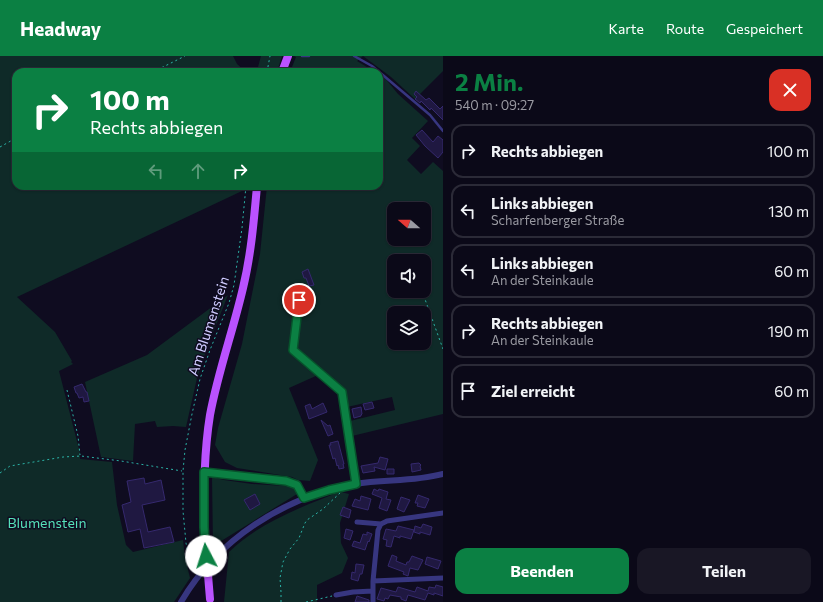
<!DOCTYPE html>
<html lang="de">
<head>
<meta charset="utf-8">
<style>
	:root { --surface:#0b0918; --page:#191725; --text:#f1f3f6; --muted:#9a9aa2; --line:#2b2a37; --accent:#0b8043 }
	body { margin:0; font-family:Commissioner,sans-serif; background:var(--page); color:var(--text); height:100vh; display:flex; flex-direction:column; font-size:15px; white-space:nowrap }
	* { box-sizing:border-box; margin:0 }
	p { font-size:13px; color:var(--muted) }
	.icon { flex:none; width:22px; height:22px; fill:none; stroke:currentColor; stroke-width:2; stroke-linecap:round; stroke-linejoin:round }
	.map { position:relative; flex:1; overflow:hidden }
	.sheet { display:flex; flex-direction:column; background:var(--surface); width:380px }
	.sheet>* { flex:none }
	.guide { position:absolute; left:12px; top:12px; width:371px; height:122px; border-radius:12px; box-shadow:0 1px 3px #0004,0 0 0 1px var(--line); background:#0b8043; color:#fff; overflow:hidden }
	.needle { width:26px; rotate:290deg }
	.buttons { position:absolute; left:387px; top:146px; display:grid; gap:8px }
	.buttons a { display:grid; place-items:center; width:44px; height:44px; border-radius:8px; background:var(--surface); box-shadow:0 1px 3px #0004,0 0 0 1px var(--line); font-size:20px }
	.pin { position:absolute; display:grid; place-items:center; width:34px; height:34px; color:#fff; margin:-17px; border:2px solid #fff; border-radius:50%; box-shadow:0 1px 4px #0007 }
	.me { position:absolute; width:44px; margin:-22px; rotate:355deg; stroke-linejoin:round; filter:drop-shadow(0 0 3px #0008) }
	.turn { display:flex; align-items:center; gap:14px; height:84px; padding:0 12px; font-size:18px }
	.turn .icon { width:52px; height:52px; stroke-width:2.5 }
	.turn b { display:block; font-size:28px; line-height:34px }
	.lanes { display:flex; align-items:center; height:38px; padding:0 12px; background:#0003; justify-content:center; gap:20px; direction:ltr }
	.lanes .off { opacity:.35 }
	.round { display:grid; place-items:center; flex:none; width:42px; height:42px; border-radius:12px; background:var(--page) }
	.summary { display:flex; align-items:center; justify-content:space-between; height:68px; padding:0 12px }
	h1 { font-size:24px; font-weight:700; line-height:30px; color:var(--accent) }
	.cta { display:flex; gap:8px; margin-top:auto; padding:8px 12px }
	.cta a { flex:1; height:46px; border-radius:12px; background:var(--accent); color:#fff; font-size:16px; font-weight:700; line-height:46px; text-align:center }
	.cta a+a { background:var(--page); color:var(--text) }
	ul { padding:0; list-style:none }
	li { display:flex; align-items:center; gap:12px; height:54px; margin:0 8px 6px; padding:0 4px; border:2px solid var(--line); border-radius:12px }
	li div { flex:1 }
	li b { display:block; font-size:15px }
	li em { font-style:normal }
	header { display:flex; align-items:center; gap:24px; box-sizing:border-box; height:56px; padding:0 20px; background:var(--accent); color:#fff }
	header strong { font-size:19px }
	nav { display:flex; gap:22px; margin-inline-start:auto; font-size:14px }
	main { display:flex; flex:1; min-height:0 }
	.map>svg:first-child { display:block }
</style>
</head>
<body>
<header>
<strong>Headway</strong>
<nav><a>Karte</a><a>Route</a><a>Gespeichert</a></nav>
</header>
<main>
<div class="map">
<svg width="443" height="546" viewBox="0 0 443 546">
	<rect width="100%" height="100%" fill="#0f0c20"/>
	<path fill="#0f2a28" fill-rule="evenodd" d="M 0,0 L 233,0 L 237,8 L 246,16 L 16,16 L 16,130 L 243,130 L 242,135 L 17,241 L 55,276 L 72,305 L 71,306 L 73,308 L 59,315 L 80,397 L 80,403 L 112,406 L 117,449 L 126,489 L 133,496 L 183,484 L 185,501 L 190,522 L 174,546 L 0,546 Z
		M 261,0 L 282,0 L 277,16 L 252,16 L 258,11 Z
		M 294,0 L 443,0 L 443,15 L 415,43 L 391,21 L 363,0 L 357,5 L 375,16 L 290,16 L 296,1 Z
		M 379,18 L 384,21 L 398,38 L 428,65 L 412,82 L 420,90 L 407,104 L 421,118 L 433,106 L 443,115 L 443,358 L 352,380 L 350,365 L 395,354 L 392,341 L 347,351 L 344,335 L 322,316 L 318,319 L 289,332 L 318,404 L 310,425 L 298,424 L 292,421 L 237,412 L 225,406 L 215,389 L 218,372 L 242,288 L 260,198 L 267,130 L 379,130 ZM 394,153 L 424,153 L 424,183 L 394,183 ZM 394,205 L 424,205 L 424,235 L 394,235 ZM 394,257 L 424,257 L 424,287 L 394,287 Z
		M 228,239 L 207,292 L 197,322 L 186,371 L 173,370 L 157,371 L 155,365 L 135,368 L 133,405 L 101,401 L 85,326 L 147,299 Z
		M 212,421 L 224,424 L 252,428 L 285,430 L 294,433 L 297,438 L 213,490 Z
		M 341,435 L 341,436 L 349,438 L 340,467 L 341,487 L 348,502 L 342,517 L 317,529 L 317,546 L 224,546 L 229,496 C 253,473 279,461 309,448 C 320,444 331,439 341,435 Z"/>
	<path fill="#1f1841" stroke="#35296e" d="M 416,35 L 426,44 L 429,42 L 440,53 L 443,50 L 443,64 L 431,52 L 430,54 L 421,45 L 420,47 L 415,43 L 417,41 L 414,38 Z
		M 422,74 L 433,86 L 438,80 L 443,84 L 443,96 L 438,102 L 425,90 L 416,79 Z
		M 308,213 L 314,229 L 309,230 L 306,222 L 304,222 L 302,216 Z
		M 82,328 L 86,336 L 87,336 L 89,345 L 84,346 L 83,341 L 79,342 L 77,337 L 76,337 L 74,331 Z
		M 372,346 L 374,352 L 365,354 L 363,348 Z
		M 323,347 L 327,356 L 309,363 L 305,350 L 310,348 L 312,353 Z
		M 361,351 L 362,358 L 361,359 L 361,360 L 354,362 L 352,353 Z
		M 321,364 L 328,370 L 330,369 L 333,378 L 328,380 Z
		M 338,385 L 344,408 L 343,408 L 344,412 L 339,413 L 338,409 L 337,410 L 335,402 L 333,403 L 329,389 L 331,389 L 330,387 Z
		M 380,401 L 388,403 L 385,414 L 374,411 L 375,415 L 363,417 L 361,410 L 378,407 Z
		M 419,407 L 421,409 L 420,410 L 421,414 L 412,416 L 411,408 Z
		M 387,413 L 394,413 L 394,418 L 387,418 Z
		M 144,422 L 145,428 L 161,424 L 165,444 L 142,449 L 148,476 L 170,471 L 174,486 L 144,492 L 140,473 L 128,476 L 122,449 L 131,446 L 127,425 Z
		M 374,433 L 378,435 L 379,433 L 388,436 L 386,443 L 391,444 L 387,455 L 379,452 L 382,442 L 372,438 Z
		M 255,438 L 260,448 L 250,454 L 244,444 Z
		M 418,439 L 429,443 L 425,452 L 417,450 L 418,447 L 415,447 Z
		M 361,440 L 371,443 L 368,454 L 352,450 L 355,443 L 360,445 Z
		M 401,441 L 410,444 L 404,456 L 397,453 Z
		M 343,451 L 351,454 L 349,462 L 340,459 Z
		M 423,468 L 432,471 L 430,479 L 420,476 L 420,478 L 414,476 L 415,470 L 421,472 Z
		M 398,470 L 414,474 L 411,483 L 400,480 L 400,482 L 394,480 L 391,491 L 386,490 L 387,484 L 383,483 L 386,473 L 396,475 Z
		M 346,473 L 353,475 L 350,484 L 344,482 Z
		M 367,476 L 372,478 L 369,486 L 368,485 L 365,494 L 352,490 L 354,485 L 360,487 L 363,478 L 367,479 Z
		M 392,499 L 397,501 L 396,505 L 406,509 L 407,506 L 409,506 L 412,500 L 423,504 L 418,514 L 410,512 L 408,520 L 403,518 L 404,516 L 388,510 Z
		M 427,501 L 441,505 L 438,513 L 425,508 Z
		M 356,508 L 364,509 L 362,518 L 360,518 L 358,525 L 351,523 L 352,516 L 355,517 Z
		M 436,529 L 443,531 L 443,540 L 434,537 L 434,539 L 428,537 L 425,544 L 408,539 L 406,545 L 401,543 L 401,541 L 390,539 L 388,543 L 385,542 L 384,545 L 377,543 L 381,532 L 396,536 L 398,531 L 415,536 L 417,531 L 428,535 L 429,531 L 435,532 Z
		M 357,540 L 369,544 L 369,546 L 355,546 Z"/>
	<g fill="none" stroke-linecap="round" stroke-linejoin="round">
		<path stroke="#2bb3a7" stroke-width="1" stroke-dasharray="2 3" stroke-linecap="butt" d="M 153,16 L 185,0
			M 267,16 L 270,0
			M 0,91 L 16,82
			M 422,235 L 443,293
			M 67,334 L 78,380 L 80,399
			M 0,417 L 10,410 L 63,401 L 81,400 L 121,405 L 182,415
			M 195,517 L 190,508 L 186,487 L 183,455 L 183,415 L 185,394 L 192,358 L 200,323 L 210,294 L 229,247 L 234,229 L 242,172 L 246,130
			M 281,546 L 281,536 L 280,522 L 283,506 L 290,493 L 299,482 L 305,467 L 307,464 L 323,453 L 340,437
			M 306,546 L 332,540"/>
		<path stroke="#373680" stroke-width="2.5" d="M 302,0 L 309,0
			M 354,0 L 372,10 L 384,20 L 430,59 L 443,75"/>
		<path stroke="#373680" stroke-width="5" d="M 299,244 L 293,294 L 342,336 L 356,428
			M 357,466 L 381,468
			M 373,525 L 443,522
			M 336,539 L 353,536 L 373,535
			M 373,546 L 373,525 L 378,474 L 381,468 L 387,465 L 443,457"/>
		<path stroke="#373680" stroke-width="6" d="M 181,546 C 218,483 284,441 355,428 C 384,423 414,426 443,418"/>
		<path stroke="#ba52ff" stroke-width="8" d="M 282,16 L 288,0
			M 204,416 L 286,425 L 297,429 L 304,442
			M 204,471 C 204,434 204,396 210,359 C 218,316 233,275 243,232 C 251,199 254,164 257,130"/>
		<path stroke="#ba52ff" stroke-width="8" d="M 204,471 L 210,543"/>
	</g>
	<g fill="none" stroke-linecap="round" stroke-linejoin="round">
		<defs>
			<path id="route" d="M 206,500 L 204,471 L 204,416 L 286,425 L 297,429 L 304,442 L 329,434 L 356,428 L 342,336 L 293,294 L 299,244"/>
		</defs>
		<use href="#route" stroke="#07532c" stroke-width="10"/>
		<use href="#route" stroke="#0b8043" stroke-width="7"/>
	</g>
	<g text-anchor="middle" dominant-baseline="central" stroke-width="3" stroke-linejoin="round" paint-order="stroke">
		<g font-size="14" fill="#cfcbff" stroke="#0f0c20">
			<text transform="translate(208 270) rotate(-72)">Am Blumenstein</text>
		</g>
		<g font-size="14" fill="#55e1ba" stroke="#0f0c20">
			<text x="47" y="466">Blumenstein</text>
		</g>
	</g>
</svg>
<div class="buttons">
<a><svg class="needle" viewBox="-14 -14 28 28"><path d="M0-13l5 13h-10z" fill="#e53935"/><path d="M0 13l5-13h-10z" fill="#9a9aa2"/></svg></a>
<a><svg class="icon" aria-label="sound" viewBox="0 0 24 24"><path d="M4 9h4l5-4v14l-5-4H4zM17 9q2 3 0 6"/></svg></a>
<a><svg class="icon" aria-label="layers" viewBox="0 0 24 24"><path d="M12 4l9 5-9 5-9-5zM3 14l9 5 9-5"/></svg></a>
</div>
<div class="pin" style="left:299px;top:244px;background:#d93025"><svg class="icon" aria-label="arrive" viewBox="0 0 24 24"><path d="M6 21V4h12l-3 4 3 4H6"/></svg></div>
<svg class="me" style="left:206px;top:500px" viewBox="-20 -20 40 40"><circle r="19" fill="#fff"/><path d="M0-13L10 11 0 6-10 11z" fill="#0b8043"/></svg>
<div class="guide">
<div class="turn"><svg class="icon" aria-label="right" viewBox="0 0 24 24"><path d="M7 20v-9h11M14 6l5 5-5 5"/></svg><div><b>100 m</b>Rechts abbiegen</div></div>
<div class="lanes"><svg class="icon off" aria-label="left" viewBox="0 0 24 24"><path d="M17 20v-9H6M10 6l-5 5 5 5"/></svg><svg class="icon off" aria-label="ahead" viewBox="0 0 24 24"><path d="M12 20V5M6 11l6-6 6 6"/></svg><svg class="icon" aria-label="right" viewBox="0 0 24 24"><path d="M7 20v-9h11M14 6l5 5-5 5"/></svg></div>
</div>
</div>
<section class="sheet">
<div class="summary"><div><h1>2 Min.</h1><p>540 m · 09:27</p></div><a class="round" style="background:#d93025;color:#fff"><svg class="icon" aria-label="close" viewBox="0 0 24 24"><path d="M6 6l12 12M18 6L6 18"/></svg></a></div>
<ul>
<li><svg class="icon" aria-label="right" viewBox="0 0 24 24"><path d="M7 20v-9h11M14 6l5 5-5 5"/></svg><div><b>Rechts abbiegen</b></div><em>100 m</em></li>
<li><svg class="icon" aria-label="left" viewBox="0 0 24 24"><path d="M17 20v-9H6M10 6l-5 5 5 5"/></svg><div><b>Links abbiegen</b><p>Scharfenberger Straße</p></div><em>130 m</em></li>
<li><svg class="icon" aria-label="left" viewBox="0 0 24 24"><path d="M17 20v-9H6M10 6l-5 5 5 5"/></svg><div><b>Links abbiegen</b><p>An der Steinkaule</p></div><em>60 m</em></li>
<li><svg class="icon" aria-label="right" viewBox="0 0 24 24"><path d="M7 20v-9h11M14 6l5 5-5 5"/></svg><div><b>Rechts abbiegen</b><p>An der Steinkaule</p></div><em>190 m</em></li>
<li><svg class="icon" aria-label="arrive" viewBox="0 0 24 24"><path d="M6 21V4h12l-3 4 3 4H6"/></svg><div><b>Ziel erreicht</b></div><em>60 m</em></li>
</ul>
<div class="cta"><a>Beenden</a><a>Teilen</a></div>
</section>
</main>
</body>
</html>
